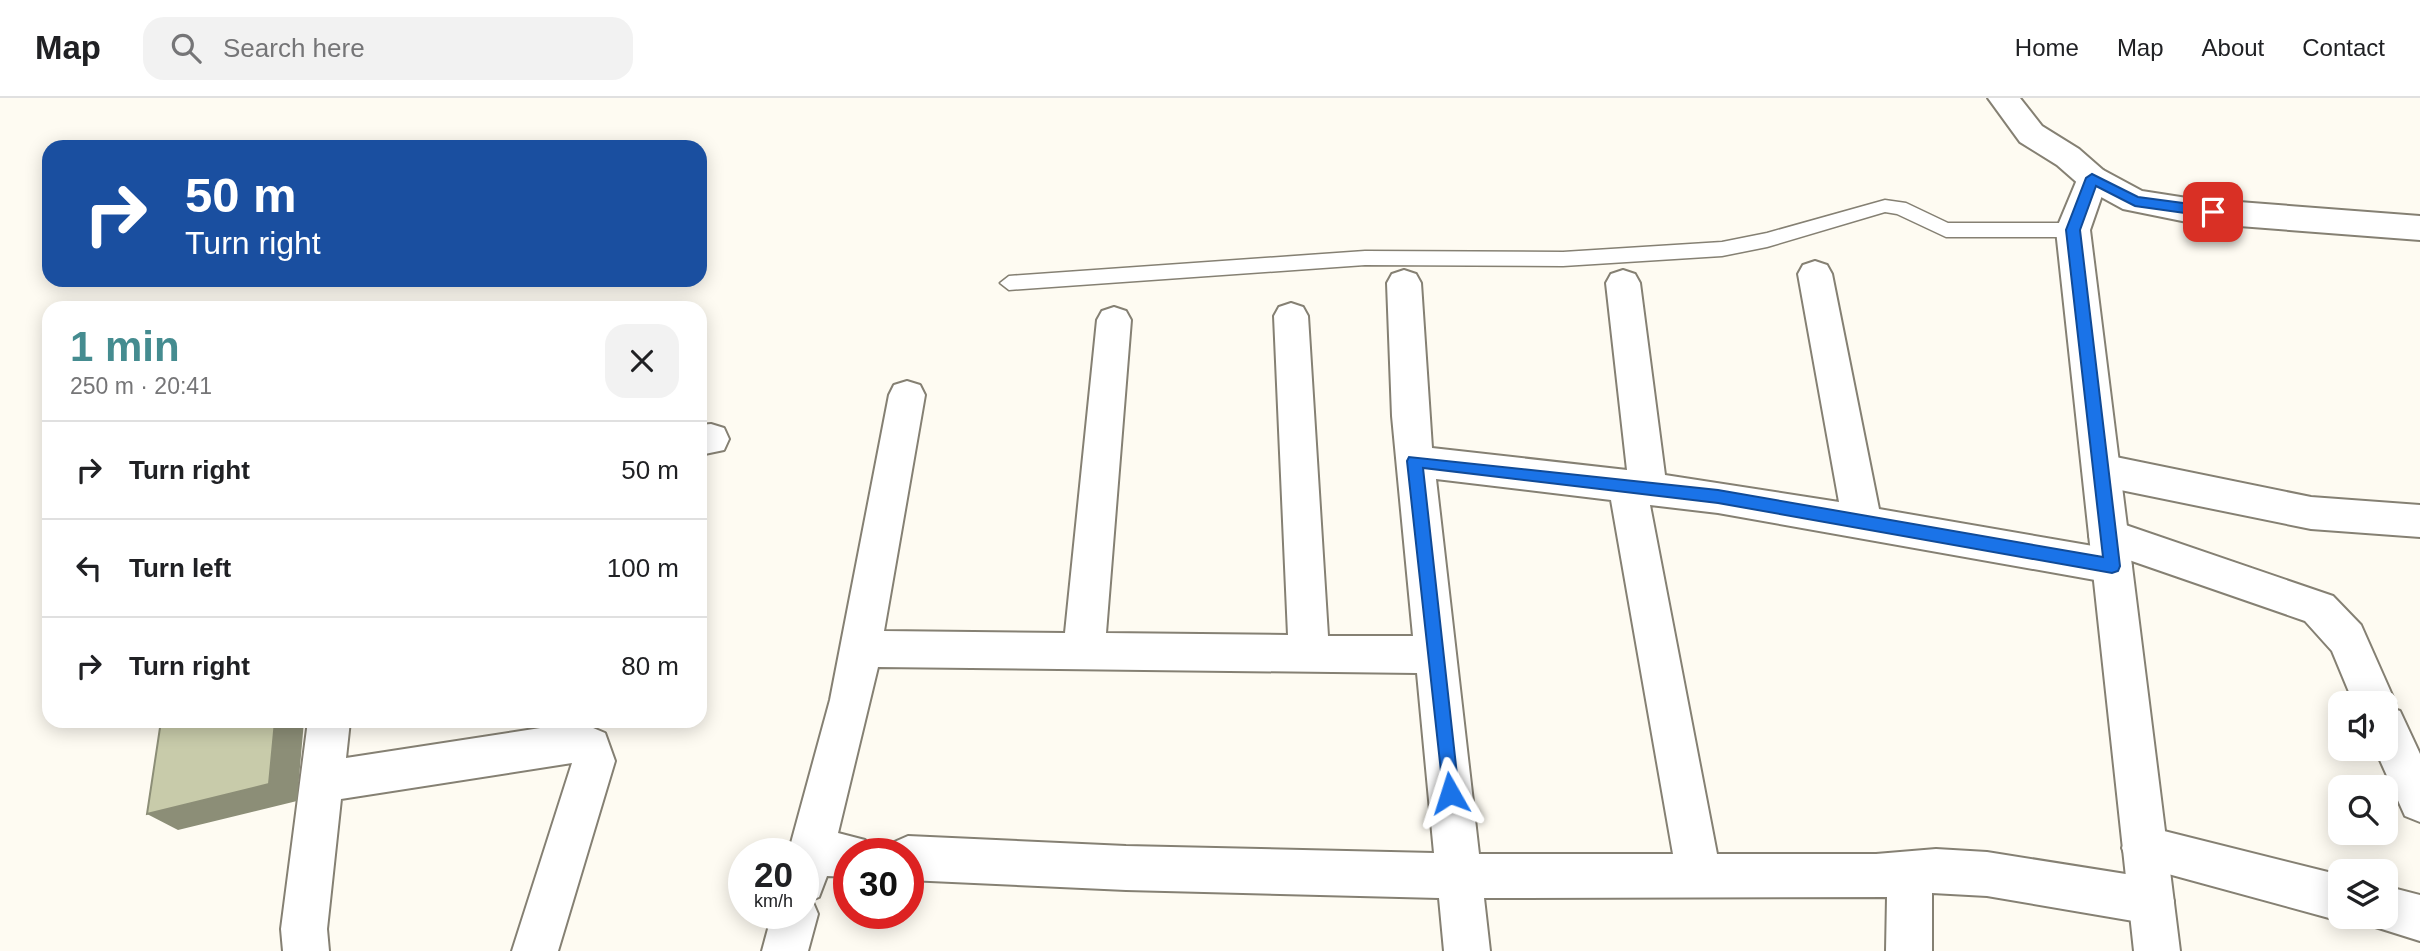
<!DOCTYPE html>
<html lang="en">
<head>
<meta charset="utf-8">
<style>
	:root { --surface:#fff; --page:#f2f2f2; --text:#202124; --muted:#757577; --line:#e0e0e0; --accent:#458c90 }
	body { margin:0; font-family:Helvetica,sans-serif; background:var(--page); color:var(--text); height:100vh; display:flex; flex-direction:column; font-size:26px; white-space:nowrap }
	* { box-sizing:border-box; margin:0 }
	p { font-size:23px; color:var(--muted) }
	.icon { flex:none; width:38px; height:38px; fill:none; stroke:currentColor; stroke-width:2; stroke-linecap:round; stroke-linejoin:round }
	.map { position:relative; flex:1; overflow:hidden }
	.drawer { position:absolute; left:42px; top:203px; width:665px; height:427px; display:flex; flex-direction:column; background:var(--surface); border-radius:21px; box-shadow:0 4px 18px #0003 }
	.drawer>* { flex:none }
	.guide { position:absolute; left:42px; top:42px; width:665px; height:147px; border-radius:21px; box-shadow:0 4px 18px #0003; background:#1a4fa0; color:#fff; overflow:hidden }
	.fabs { position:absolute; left:2328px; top:593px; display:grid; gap:14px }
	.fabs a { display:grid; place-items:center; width:70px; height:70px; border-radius:14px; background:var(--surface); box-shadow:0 4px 18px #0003; font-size:35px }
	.speed { position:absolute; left:728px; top:740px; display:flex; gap:14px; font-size:35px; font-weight:700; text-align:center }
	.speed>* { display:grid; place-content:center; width:91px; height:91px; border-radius:50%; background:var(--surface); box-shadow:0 4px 18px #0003; line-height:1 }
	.speed small { font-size:18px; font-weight:400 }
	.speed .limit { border:10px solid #d22; background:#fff; color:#111 }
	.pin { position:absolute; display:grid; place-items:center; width:60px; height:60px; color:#fff; margin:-30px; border-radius:14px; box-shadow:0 4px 10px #0006 }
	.me { position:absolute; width:77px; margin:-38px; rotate:354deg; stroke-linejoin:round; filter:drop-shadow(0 0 5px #0008) }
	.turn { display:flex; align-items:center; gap:24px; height:147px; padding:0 28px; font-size:32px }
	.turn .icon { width:91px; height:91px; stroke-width:2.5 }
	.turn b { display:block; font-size:49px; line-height:60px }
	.round { display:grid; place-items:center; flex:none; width:74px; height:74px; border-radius:21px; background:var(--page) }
	.headline { display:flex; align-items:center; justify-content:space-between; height:119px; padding:0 28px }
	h1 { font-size:42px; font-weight:600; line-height:52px; color:var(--accent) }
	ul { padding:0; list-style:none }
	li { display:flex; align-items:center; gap:21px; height:98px; padding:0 28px; border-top:2px solid var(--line) }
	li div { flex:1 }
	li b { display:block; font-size:26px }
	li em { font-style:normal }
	header { display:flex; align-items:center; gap:42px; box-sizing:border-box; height:98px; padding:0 35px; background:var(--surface); border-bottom:2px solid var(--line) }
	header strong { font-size:33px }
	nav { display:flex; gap:38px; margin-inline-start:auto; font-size:24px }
	.search { width:490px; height:63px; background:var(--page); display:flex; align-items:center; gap:18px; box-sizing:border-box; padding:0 24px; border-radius:21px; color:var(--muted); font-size:26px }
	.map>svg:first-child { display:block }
</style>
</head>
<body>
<header>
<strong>Map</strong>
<div class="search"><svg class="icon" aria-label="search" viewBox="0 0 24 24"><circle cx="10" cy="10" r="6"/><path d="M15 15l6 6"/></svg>Search here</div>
<nav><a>Home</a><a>Map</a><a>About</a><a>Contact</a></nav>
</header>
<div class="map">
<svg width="2420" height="853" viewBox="0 0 2420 853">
	<rect width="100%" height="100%" fill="#fefbf2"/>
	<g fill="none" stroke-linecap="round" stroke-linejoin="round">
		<defs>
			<path id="lane" d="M 1885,102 L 1906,105 L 1948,125 L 2073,125 L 2082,132 L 2073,139 L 1946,139 L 1897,116 L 1885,114 L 1767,149 L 1722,158 L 1563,168 L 1365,167 L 1009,192 L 1000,185 L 1009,178 L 1365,153 L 1563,154 L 1722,144 L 1767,135 Z"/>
			<path id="street" d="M 1815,163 L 1827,167 L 1832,176 L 1879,411 L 2093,448 L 2089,438 L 2094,426 L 2108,421 L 2333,498 L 2361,527 L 2396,606 L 2394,611 L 2400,613 L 2420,656 L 2420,724 L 2405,718 L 2375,651 L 2385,651 L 2385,606 L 2354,606 L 2332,553 L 2305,523 L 2129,462 L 2132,468 L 2126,480 L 2112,485 L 1718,415 L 1650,407 L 1717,756 L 1876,756 L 1936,751 L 1987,754 L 2151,780 L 2167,787 L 2174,803 L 2167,819 L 2151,826 L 1987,798 L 1932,795 L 1932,853 L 1886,853 L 1887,799 L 1484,800 L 1490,853 L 1444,853 L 1439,800 L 1126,792 L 908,782 L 908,756 L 887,756 L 892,745 L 908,738 L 1126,748 L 1434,755 L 1417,575 L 878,569 L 838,735 L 865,742 L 871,756 L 849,756 L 849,779 L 827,778 L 819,799 L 812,802 L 818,816 L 808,853 L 762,853 L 772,816 L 803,816 L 803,756 L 788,756 L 830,602 L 889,297 L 894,287 L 907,283 L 920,287 L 925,297 L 884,533 L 1065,535 L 1097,222 L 1102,213 L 1114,209 L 1126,213 L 1131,222 L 1106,535 L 1288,537 L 1274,218 L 1279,209 L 1291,205 L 1303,209 L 1308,218 L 1328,538 L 1413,538 L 1392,318 L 1387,185 L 1392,176 L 1404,172 L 1416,176 L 1421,185 L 1432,350 L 1627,372 L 1606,185 L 1611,176 L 1623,172 L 1635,176 L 1640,185 L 1665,377 L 1839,404 L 1798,176 L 1803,167 ZM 1436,381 L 1611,402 L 1673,756 L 1479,756 Z
				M 711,326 L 724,330 L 729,341 L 724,352 L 700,357 L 700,327 Z
				M 2101,356 L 2311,399 L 2420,407 L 2420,439 L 2311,431 L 2101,388 L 2088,383 L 2082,372 L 2088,361 Z
				M 308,623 L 350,623 L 346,660 L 579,624 L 605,635 L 615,663 L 558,853 L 512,853 L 572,665 L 341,701 L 327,831 L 329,853 L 283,853 L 281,831 Z
				M 2144,728 L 2340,777 L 2340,819 L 2349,819 L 2340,823 L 2128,765 L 2122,750 L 2128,735 Z
				M 2385,788 L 2420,797 L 2420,843 L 2369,827 L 2366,819 L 2385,819 Z"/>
			<path id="secondary" d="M 2092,69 L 2103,72 L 2108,80 L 2090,132 L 2180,853 L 2134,853 L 2056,132 L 2081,72 Z"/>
			<path id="primary" d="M 1988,0 L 2020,0 L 2042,28 L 2079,51 L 2103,72 L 2142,93 L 2187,100 L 2420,118 L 2420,142 L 2187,124 L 2123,111 L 2081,88 L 2057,67 L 2020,44 Z"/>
		</defs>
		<use href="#lane" stroke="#858073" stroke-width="3"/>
		<use href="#street" stroke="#858073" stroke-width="4"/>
		<use href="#secondary" stroke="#858073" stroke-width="4"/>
		<use href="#primary" stroke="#858073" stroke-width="4"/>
		<use href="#lane" fill="#fff" fill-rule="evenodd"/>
		<use href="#street" fill="#fff" fill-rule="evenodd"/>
		<use href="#secondary" fill="#fff" fill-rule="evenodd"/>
		<use href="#primary" fill="#fff" fill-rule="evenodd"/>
	</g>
	<path fill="#8c8e77" d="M 275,623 L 304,623 L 297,703 L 178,732 L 147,716 Z"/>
	<path fill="#c8cbaa" stroke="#8c8e77" stroke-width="2" d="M 161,623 L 275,623 L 269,686 L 147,716 Z"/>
	<path fill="#1a73e8" stroke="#114b97" stroke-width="2" d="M 2092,76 L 2138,99 L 2213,109 L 2220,114 L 2213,119 L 2135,108 L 2096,88 L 2080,132 L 2120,468 L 2118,473 L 2112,475 L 1718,405 L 1423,370 L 1459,695 L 1456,701 L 1450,704 L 1444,701 L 1407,363 L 1409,359 L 1718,392 L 2103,459 L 2066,132 L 2086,80 Z"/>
</svg>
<div class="fabs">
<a><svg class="icon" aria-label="sound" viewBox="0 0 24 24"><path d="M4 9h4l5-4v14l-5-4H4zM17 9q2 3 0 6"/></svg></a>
<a><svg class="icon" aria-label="search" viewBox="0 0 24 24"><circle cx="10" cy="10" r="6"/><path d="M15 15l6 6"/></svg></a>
<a><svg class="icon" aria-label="layers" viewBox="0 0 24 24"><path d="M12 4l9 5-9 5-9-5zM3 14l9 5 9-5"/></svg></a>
</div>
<div class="speed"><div>20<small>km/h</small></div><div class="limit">30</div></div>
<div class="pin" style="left:2213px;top:114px;background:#d93025"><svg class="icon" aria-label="arrive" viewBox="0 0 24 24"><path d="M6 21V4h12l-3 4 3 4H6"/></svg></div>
<svg class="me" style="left:1450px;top:695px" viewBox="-20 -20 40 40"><path d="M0-17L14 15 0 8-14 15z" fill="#1a73e8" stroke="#fff" stroke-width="4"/></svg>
<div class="guide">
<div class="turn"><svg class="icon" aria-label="right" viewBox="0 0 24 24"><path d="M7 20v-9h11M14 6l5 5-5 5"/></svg><div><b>50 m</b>Turn right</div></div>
</div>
<section class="drawer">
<div class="headline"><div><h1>1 min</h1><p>250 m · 20:41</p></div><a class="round"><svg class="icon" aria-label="close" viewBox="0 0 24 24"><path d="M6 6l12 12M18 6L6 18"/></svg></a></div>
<ul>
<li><svg class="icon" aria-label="right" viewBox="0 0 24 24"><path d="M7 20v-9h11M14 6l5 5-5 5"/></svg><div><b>Turn right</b></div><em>50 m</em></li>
<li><svg class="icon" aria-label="left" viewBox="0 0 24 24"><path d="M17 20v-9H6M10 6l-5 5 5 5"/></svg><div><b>Turn left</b></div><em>100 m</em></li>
<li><svg class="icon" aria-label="right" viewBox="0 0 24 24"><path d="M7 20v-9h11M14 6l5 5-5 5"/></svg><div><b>Turn right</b></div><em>80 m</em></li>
</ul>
</section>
</div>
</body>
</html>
